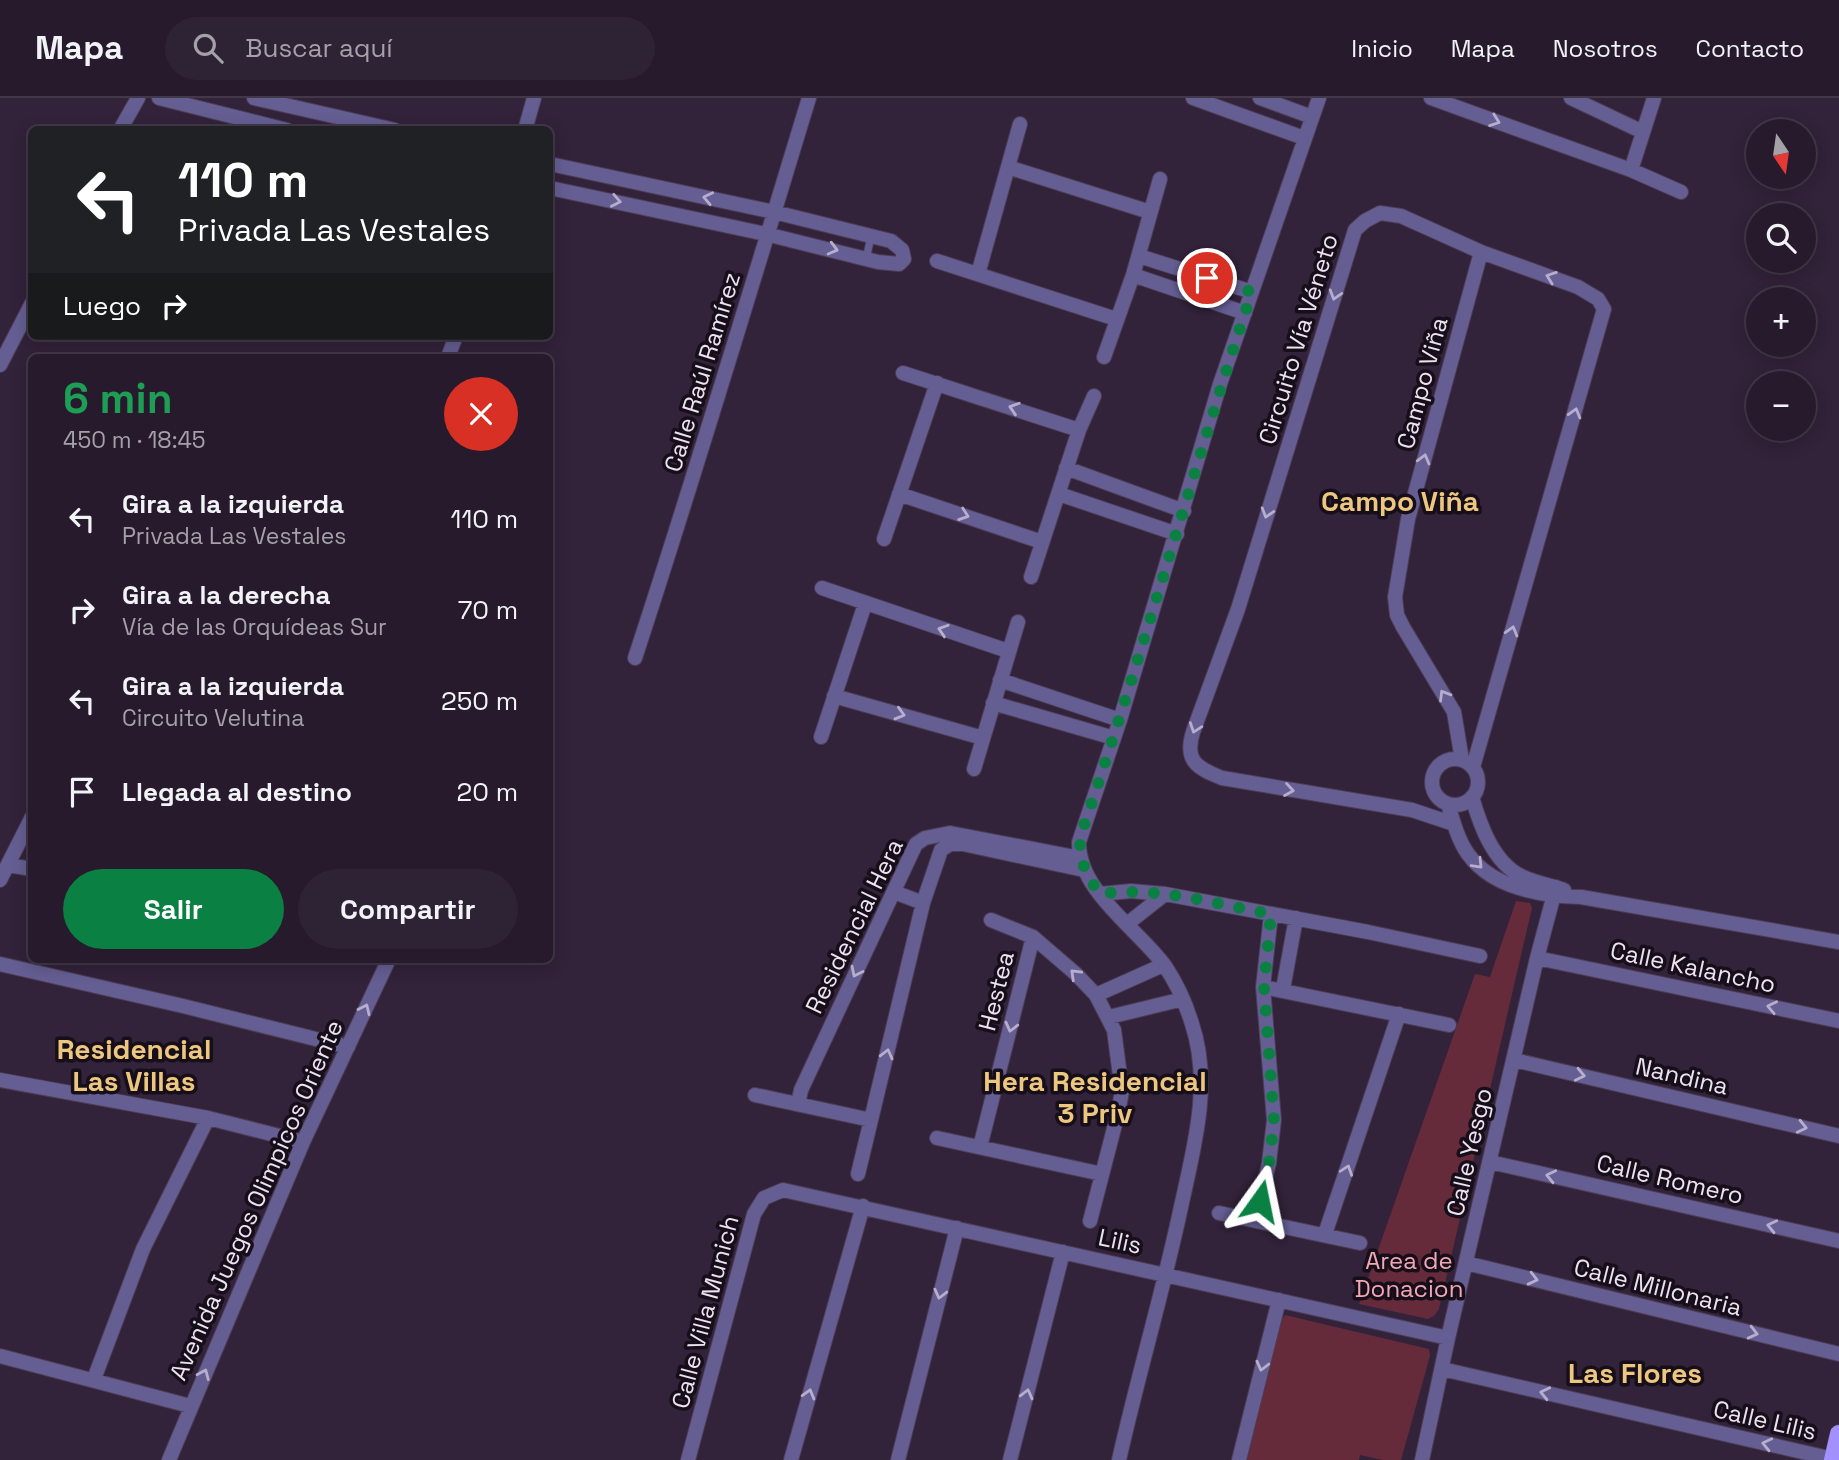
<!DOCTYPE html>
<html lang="es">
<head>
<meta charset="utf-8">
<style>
	:root { --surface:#261a2c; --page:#2e2334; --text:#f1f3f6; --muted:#a4a1a9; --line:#423848; --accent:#0b8043 }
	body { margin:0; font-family:"Space Grotesk",sans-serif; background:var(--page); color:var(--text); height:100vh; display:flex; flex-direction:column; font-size:26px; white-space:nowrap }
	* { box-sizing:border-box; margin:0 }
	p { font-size:23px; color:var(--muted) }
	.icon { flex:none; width:38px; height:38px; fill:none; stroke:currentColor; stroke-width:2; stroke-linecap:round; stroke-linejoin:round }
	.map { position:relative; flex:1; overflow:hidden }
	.details { position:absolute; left:28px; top:256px; width:525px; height:609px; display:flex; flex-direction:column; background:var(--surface); border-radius:10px; box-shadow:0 4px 18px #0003,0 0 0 2px var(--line) }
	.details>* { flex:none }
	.banner { position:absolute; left:28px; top:28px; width:525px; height:214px; border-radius:10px; box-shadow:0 4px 18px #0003,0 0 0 2px var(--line); background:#202124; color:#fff; overflow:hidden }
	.needle { width:46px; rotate:167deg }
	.controls { position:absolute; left:1746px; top:21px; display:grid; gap:14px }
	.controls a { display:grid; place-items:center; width:70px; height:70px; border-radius:50%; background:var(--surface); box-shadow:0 4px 18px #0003,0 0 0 2px var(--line); font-size:35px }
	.pin { position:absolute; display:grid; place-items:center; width:60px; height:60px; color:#fff; margin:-30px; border:4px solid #fff; border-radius:50%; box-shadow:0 2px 7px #0007 }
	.me { position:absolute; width:77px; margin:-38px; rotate:12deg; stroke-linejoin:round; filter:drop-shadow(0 0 5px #0008) }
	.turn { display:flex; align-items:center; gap:24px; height:147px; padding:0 35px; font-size:32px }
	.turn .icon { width:91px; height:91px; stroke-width:2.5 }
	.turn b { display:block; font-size:49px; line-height:60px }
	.then { display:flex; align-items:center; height:66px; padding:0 35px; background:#0003; gap:14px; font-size:26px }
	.round { display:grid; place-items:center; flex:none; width:74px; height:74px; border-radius:37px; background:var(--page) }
	.overview { display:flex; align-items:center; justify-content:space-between; height:119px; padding:0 35px }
	h1 { font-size:42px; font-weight:700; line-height:52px; color:#1e9e55 }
	.primary-button { display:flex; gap:14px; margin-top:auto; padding:14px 35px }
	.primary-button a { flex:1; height:80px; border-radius:42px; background:var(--accent); color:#fff; font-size:28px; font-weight:700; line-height:80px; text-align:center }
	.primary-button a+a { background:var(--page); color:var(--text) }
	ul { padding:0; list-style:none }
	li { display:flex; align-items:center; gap:21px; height:91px; padding:0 35px }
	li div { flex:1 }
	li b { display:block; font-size:26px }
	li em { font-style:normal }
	header { display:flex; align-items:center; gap:42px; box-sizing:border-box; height:98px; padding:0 35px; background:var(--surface); border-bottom:2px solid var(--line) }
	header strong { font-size:33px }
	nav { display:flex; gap:38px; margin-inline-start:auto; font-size:24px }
	.search { width:490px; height:63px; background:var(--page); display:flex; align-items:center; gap:18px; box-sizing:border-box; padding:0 24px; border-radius:38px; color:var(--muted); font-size:26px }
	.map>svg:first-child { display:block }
</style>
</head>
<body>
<header>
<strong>Mapa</strong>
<div class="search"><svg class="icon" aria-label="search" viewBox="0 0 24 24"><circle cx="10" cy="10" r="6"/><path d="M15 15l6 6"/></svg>Buscar aquí</div>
<nav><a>Inicio</a><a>Mapa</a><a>Nosotros</a><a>Contacto</a></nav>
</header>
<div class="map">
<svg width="1839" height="1362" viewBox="0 0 1839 1362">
	<rect width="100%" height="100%" fill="#32223a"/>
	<path fill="#662b3a" d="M 1516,803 L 1530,805 L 1532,810 L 1439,1211 L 1434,1218 L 1428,1221 L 1359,1206 L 1475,876 L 1490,879 Z
		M 1285,1217 L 1429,1251 L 1430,1258 L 1401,1362 L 1383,1362 L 1360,1357 L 1359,1362 L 1247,1362 L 1281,1222 Z"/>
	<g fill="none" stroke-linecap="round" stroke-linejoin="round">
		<defs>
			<path id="service" d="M 866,161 L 871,139"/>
			<path id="minor" d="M 159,0 L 287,32
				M 254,0 L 395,32
				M 1193,0 L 1304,40
				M 1260,0 L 1312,19
				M 1431,0 L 1631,72 L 1681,94
				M 1571,0 L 1643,34
				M 120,32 L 138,0
				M 525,32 L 534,0
				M 550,66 L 774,114 L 891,143 L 902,152 L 904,161 L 899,166 L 878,164 L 766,136 L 550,90
				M 1008,69 L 1150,114
				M 1631,72 L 1654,0
				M 1139,158 L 1252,194
				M 937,163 L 1116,221
				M 978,176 L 1020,26
				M 1133,177 L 1245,215
				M 448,259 L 456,238
				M 1104,259 L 1133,177 L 1160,81
				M 0,267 L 32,205
				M 903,275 L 1079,332
				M 1066,370 L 1184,413
				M 899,396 L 1042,444
				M 1059,396 L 1177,436
				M 884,441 L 937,285
				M 1031,479 L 1079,332 L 1094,298
				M 822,490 L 1008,553
				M 635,560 C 696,374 752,187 809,0
				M 1000,582 L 1120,622
				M 834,598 L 983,640
				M 993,605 L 1114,640
				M 821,639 L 865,506
				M1432 684a23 23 0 1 1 46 0a23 23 0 1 1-46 0Z
				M 1462,662 L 1454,614 L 1403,529 L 1397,517 L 1395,499 L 1408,421 L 1481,154
				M 974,671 L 1018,524
				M 1472,699 C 1480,727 1493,764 1521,778 C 1535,785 1550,787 1564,792
				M 1448,706 C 1453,723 1458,742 1468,756 C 1493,791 1542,798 1581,799 L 1839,844
				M 1454,726 L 1412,712 L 1222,680 C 1197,670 1184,663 1193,634 L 1238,511 L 1355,132 L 1365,123 L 1380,115 L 1401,118 L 1481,154 L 1578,189 L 1598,201 L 1604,211 L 1473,669
				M 8,767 L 32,771
				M 0,782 L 32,719
				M 894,794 L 923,805
				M 1100,796 L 1131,793 L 1165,796 L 1368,834 L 1480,858
				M 991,822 L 1033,839 L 1076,876 L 1096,897 L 1114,932 L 1122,993 L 1118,1015 L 1090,1123
				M 1127,826 L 1165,796
				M 1537,860 L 1839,923
				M 0,866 L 183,908 L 348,949
				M 1263,889 L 1449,927
				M 1283,891 L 1296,820
				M 1096,897 L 1163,867
				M 1109,919 L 1183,901
				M 1514,962 L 1839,1038
				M 0,982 L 208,1020 L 303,1044
				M 755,997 L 871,1022
				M 798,1006 L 801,992 L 913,752 L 916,746 L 925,740 L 950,735 L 1080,760
				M 937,1040 L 1102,1076
				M 980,1049 L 1033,839
				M 1490,1064 L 1839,1143
				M 858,1076 L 923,805 L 941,752 L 950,746 L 963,746 L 1084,772
				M 1219,1115 L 1360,1145
				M 1256,1122 L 1269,1065 L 1274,1022 L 1263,889 L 1271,816
				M 1325,1136 L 1399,916
				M 1466,1165 L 1839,1256
				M 0,1258 L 190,1308
				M 1442,1271 L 1833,1361
				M 94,1281 L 143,1151 L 208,1020
				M 169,1362 L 303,1044 L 389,861
				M 688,1362 L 754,1116 L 764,1100 L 783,1092 L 1448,1240
				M 791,1362 L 863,1108
				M 898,1362 L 957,1130
				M 1010,1362 L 1063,1154
				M 1119,1362 C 1138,1277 1163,1194 1181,1109 C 1194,1049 1212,986 1192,926 C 1186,906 1177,886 1165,868 C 1138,831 1078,793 1079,744 L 1120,622 L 1220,286 L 1319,0
				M 1239,1362 L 1279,1202
				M 1422,1362 L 1448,1240 L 1537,860 L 1556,789"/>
			<path id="primary" d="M 1833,1362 L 1839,1336"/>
		</defs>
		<use href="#service" stroke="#4c3d54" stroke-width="9"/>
		<use href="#minor" stroke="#4c3d54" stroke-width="16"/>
		<use href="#primary" stroke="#4c3d54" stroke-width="19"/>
		<use href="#service" stroke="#655e93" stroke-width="7"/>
		<use href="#minor" stroke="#655e93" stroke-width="14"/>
		<use href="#primary" stroke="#a290fe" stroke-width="18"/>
	</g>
	<defs><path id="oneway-chevron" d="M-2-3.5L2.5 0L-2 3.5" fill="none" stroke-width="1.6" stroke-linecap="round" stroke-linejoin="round" transform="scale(1.75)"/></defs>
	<g stroke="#b7adcc">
		<use href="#oneway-chevron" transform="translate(1495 23) rotate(20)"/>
		<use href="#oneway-chevron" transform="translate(708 100) rotate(-168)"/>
		<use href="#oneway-chevron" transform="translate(616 103) rotate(11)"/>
		<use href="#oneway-chevron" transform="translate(833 151) rotate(15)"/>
		<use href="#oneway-chevron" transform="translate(1551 179) rotate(-160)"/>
		<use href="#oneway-chevron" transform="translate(1335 197) rotate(107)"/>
		<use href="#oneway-chevron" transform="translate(1014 310) rotate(-162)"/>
		<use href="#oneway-chevron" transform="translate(1575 315) rotate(-74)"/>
		<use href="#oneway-chevron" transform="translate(1424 361) rotate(-75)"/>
		<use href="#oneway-chevron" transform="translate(1267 415) rotate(107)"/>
		<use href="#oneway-chevron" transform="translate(964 417) rotate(19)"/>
		<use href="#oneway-chevron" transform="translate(943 532) rotate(-162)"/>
		<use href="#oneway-chevron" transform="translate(1512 533) rotate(-74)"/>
		<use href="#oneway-chevron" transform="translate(1444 597) rotate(-121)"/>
		<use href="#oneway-chevron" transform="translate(900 616) rotate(16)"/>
		<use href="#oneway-chevron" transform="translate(1195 630) rotate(109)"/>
		<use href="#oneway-chevron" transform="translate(1289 692) rotate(9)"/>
		<use href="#oneway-chevron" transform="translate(1478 766) rotate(46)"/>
		<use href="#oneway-chevron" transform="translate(856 874) rotate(116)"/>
		<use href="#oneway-chevron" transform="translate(1075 876) rotate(-136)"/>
		<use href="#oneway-chevron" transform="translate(1772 909) rotate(-168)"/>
		<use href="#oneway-chevron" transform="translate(365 911) rotate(-65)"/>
		<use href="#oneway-chevron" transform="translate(1011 929) rotate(104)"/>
		<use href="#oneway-chevron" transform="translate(887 956) rotate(-76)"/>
		<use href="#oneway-chevron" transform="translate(1580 977) rotate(13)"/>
		<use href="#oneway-chevron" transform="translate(1802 1029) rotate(13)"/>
		<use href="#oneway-chevron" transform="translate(1347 1072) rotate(-71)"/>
		<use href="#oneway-chevron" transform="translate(1551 1078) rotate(-167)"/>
		<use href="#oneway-chevron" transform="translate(1772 1128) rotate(-167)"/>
		<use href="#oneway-chevron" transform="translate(1533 1181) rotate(14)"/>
		<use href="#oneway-chevron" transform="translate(940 1196) rotate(104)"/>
		<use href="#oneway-chevron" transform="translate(1753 1235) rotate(14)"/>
		<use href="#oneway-chevron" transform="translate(1262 1268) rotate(104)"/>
		<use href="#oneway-chevron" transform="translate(204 1276) rotate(-67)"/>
		<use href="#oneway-chevron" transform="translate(1545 1295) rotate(-167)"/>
		<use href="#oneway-chevron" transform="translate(809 1296) rotate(-74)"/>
		<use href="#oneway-chevron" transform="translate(1027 1296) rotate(-76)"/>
		<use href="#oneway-chevron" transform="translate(1767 1346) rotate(-167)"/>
	</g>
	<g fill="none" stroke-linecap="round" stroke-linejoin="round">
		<path stroke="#0b8043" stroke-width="12" stroke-dasharray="0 21.6" d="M 1207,180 L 1252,194 C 1192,374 1143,557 1081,736 C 1077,760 1086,777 1100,796 C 1157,788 1216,806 1271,816 L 1264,889 L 1274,1023 L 1269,1065 L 1260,1103"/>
	</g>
	<g text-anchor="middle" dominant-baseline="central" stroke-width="7" stroke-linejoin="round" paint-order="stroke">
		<g font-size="24" fill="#ede2f2" stroke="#160f1a">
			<text transform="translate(1298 241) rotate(-73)">Circuito Vía Véneto</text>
			<text transform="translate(702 274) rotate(-73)">Calle Raúl Ramírez</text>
			<text transform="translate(1422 285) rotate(-75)">Campo Viña</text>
			<text transform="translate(854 828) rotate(-64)">Residencial Hera</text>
			<text transform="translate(1693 869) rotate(12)">Calle Kalancho</text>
			<text transform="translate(996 893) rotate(-76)">Hestea</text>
			<text transform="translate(1682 978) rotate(13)">Nandina</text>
			<text transform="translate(1469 1054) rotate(-77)">Calle Yesgo</text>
			<text transform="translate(1670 1081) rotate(13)">Calle Romero</text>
			<text transform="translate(256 1102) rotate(-66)">Avenida Juegos Olimpicos Oriente</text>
			<text transform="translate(1120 1143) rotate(12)">Lilis</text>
			<text transform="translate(1658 1189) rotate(14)">Calle Millonaria</text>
			<text transform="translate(705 1214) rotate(-75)">Calle Villa Munich</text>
			<text transform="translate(1765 1322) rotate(13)">Calle Lilis</text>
		</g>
		<g font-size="24" fill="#f3a6b6" stroke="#160f1a">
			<text x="1409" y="1162">Area de<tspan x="1409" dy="28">Donacion</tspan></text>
		</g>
		<g font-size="28" font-weight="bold" fill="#edc77f" stroke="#160f1a">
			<text x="1400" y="403">Campo Viña</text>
			<text x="134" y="951">Residencial<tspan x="134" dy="32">Las Villas</tspan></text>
			<text x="1095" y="983">Hera Residencial<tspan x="1095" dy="32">3 Priv</tspan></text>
			<text x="1635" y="1275">Las Flores</text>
		</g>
	</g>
</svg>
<div class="controls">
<a><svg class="needle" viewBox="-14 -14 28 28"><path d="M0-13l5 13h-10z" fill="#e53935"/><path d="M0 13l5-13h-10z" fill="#a4a1a9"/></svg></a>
<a><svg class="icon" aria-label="search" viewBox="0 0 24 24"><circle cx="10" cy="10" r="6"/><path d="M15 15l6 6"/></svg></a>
<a>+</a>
<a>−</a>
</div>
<div class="pin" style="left:1207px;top:180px;background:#d93025"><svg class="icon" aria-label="arrive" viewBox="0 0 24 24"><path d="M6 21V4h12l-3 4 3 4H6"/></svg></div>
<svg class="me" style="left:1260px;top:1103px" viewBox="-20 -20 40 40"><path d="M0-17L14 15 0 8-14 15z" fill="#0b8043" stroke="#fff" stroke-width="4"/></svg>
<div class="banner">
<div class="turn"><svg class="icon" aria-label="left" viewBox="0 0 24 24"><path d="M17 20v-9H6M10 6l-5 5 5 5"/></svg><div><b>110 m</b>Privada Las Vestales</div></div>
<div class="then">Luego<svg class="icon" aria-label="right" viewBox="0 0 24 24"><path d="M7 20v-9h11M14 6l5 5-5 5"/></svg></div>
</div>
<section class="details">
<div class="overview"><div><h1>6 min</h1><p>450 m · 18:45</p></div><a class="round" style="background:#d93025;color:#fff"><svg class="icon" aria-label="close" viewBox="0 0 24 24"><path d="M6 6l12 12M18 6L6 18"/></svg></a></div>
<ul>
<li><svg class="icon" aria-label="left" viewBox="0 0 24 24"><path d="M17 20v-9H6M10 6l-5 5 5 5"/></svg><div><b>Gira a la izquierda</b><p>Privada Las Vestales</p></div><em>110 m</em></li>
<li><svg class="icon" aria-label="right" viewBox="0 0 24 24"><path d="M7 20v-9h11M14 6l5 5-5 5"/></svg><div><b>Gira a la derecha</b><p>Vía de las Orquídeas Sur</p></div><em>70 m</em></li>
<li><svg class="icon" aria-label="left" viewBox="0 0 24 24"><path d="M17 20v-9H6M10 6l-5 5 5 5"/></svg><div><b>Gira a la izquierda</b><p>Circuito Velutina</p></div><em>250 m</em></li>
<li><svg class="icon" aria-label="arrive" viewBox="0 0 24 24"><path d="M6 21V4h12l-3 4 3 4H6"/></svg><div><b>Llegada al destino</b></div><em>20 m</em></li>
</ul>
<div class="primary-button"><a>Salir</a><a>Compartir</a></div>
</section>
</div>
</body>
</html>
